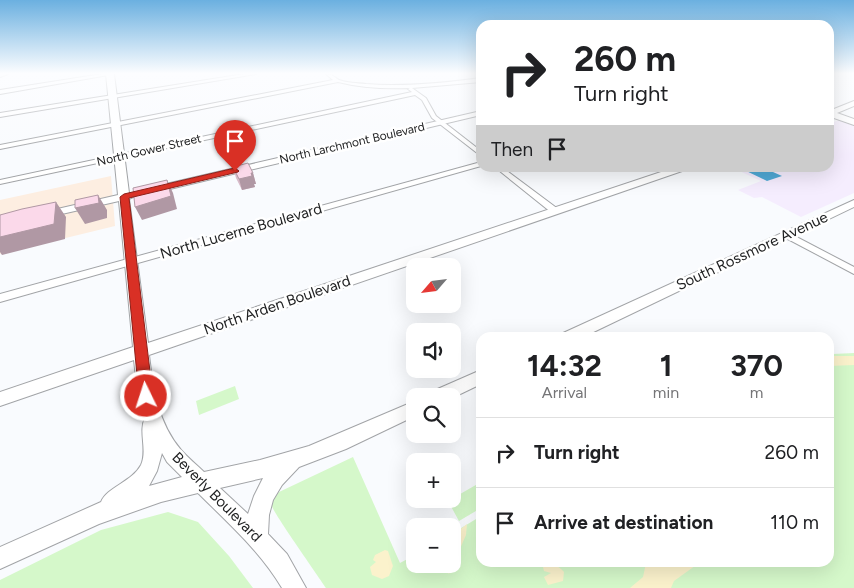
<!DOCTYPE html>
<html lang="en">
<head>
<meta charset="utf-8">
<style>
	:root { --surface:#fff; --page:#f6f6f6; --text:#202124; --muted:#757577; --line:#e0e0e0 }
	body { margin:0; font-family:Figtree,sans-serif; background:var(--page); color:var(--text); height:100vh; display:flex; flex-direction:column; font-size:19px; white-space:nowrap }
	* { box-sizing:border-box; margin:0 }
	p { font-size:16px; color:var(--muted) }
	.icon { flex:none; width:28px; height:28px; fill:none; stroke:currentColor; stroke-width:2; stroke-linecap:round; stroke-linejoin:round }
	.map { position:relative; flex:1; overflow:hidden }
	.details { position:absolute; left:476px; top:332px; width:358px; height:235px; display:flex; flex-direction:column; background:var(--surface); border-radius:15px; box-shadow:0 5px 20px #0002 }
	.details>* { flex:none }
	.hud { position:absolute; left:476px; top:20px; width:358px; height:152px; border-radius:15px; box-shadow:0 5px 20px #0002; background:#fff; color:var(--text); overflow:hidden }
	.needle { width:32px; rotate:242deg }
	.tools { position:absolute; left:406px; top:258px; display:grid; gap:10px }
	.tools a { display:grid; place-items:center; width:55px; height:55px; border-radius:10px; background:var(--surface); box-shadow:0 5px 20px #0002; font-size:25px }
	.pin { position:absolute; display:grid; place-items:center; width:42px; height:42px; color:#fff; margin:-51px -21px; border-radius:50% 50% 50% 0; rotate:-45deg; box-shadow:0 0 5px #0007 }
	.pin .icon { rotate:45deg }
	.me { position:absolute; width:55px; margin:-28px; rotate:356deg; stroke-linejoin:round; filter:drop-shadow(0 0 4px #0008) }
	.turn { display:flex; align-items:center; gap:18px; height:105px; padding:0 15px; font-size:22px }
	.turn .icon { width:65px; height:65px; stroke-width:2.5 }
	.turn b { display:block; font-size:35px; line-height:42px }
	.then { display:flex; align-items:center; height:48px; padding:0 15px; background:#0003; gap:10px; font-size:19px }
	.eta { display:flex; justify-content:space-evenly; align-items:center; height:85px; text-align:center }
	.eta b { font-size:30px; font-weight:700; line-height:35px }
	ul { padding:0; list-style:none }
	li { display:flex; align-items:center; gap:15px; height:70px; padding:0 15px; border-top:1px solid var(--line) }
	li div { flex:1 }
	li b { display:block; font-size:19px }
	li em { font-style:normal }
	.map>svg:first-child { display:block }
</style>
</head>
<body>
<div class="map">
<svg width="854" height="588" viewBox="0 0 854 588">
	<rect width="100%" height="100%" fill="#f9fbfe"/>
	<path fill="#fdeee1" d="M 111,176 L 115,226 L 0,254 L 0,200 Z"/>
	<path fill="#f5edfe" d="M 839,120 L 854,126 L 854,193 L 801,217 L 762,197 L 754,198 L 738,190 L 761,181 L 733,168 L 829,168 L 829,124 Z"/>
	<path fill="#d5f8ca" d="M 829,351 L 833,354 L 854,353 L 854,588 L 326,588 C 319,577 272,511 272,506 C 272,500 276,496 279,492 L 353,457 L 400,563 L 415,555 L 415,564 L 452,564 L 453,533 L 481,516 L 481,562 L 829,562 Z
		M 235,386 L 239,399 L 199,415 L 196,401 Z
		M 481,482 L 481,508 L 459,521 L 448,501 Z
		M 168,512 L 198,522 L 229,556 L 253,588 L 0,588 L 0,580 L 101,530 Z"/>
	<path fill="#fbf2cc" d="M 829,356 L 854,356 L 854,365 L 829,366 Z
		M 467,524 L 466,535 L 449,574 L 441,564 L 452,564 L 453,535 Z
		M 385,550 L 388,551 L 393,566 L 389,576 L 382,579 L 372,575 L 370,567 L 376,562 L 373,560 L 375,555 Z
		M 542,563 C 550,562 559,566 564,572 L 563,581 L 548,585 L 544,577 L 551,573 L 544,571 Z
		M 646,563 L 646,562 L 699,563 L 674,581 L 671,588 L 630,588 L 643,577 Z"/>
	<path fill="#4fa9d5" d="M 740,168 L 764,168 L 782,176 L 767,181 Z"/>
	<g fill="none" stroke-linecap="round" stroke-linejoin="round">
		<defs>
			<path id="street" d="M 0,74 L 8,74 L 0,77 Z
				M 102,74 L 114,74 L 0,94 L 0,90 Z
				M 244,74 L 256,74 L 0,117 L 0,113 Z
				M 326,74 C 332,74 334,77 339,80 C 347,83 357,83 366,84 C 404,87 443,83 481,78 L 481,82 L 412,88 L 426,98 L 436,116 L 481,151 L 481,156 L 432,118 L 422,100 L 415,95 L 0,184 L 0,180 L 412,92 L 408,89 L 410,88 C 386,89 362,88 338,82 L 0,149 L 0,145 L 333,80 Z
				M 481,162 L 481,166 L 0,302 L 0,294 Z
				M 496,168 L 503,168 L 558,209 L 558,213 L 552,213 Z
				M 787,232 L 854,267 L 854,274 L 784,237 L 783,235 L 784,233 Z"/>
			<path id="secondary" d="M 106,74 L 114,74 L 129,193 L 136,193 L 137,195 L 129,199 L 148,343 L 673,168 L 686,168 L 685,170 L 149,355 C 153,389 158,423 181,450 C 188,458 197,465 204,472 L 260,460 L 309,446 L 415,401 L 415,416 L 346,449 L 299,467 L 282,485 L 273,500 L 269,515 L 268,534 L 287,554 L 306,588 L 282,588 C 260,551 228,523 198,493 L 161,502 L 99,524 L 0,569 L 0,547 L 101,502 C 107,487 132,482 141,465 C 148,450 138,432 145,418 L 138,396 L 134,360 L 0,406 L 0,392 L 133,347 L 119,201 L 44,218 L 38,215 L 40,213 L 118,195 ZM 162,453 L 167,462 L 182,477 L 149,486 L 157,471 ZM 263,478 L 254,496 L 248,514 L 220,488 Z
				M 854,101 L 854,106 L 837,113 L 854,119 L 854,125 L 834,118 L 829,120 L 829,111 Z
				M 481,111 L 481,115 L 153,193 L 148,190 L 153,187 Z
				M 854,200 L 854,207 L 581,338 L 559,338 L 561,334 Z
				M 481,370 L 481,384 L 452,398 L 431,396 L 433,391 Z"/>
		</defs>
		<use href="#street" stroke="#a2a4a7" stroke-width="2"/>
		<use href="#secondary" stroke="#a2a4a7" stroke-width="2"/>
		<use href="#street" fill="#fff" fill-rule="evenodd"/>
		<use href="#secondary" fill="#fff" fill-rule="evenodd"/>
	</g>
	<path fill="#d8bbc9" d="M 233,167 L 253,173 L 256,184 L 254,184 L 255,187 L 242,190 L 236,178 Z"/>
	<path fill="#b098a4" d="M 251,173 L 253,173 L 256,184 L 254,184 L 255,187 L 242,190 L 239,179 Z
		M 167,180 L 173,193 L 177,209 L 142,220 L 135,207 Z
		M 98,195 L 107,210 L 107,218 L 85,224 L 75,208 Z
		M 56,202 L 66,217 L 65,239 L 2,255 L 0,252 L 0,237 Z"/>
	<path fill="#fbd9ea" stroke="#b098a4" d="M 248,163 L 253,173 L 251,173 L 252,176 L 239,179 L 233,167 Z
		M 167,180 L 171,196 L 135,207 L 133,188 Z
		M 98,195 L 99,203 L 75,208 L 75,200 Z
		M 56,202 L 54,224 L 0,237 L 0,215 L 22,209 Z"/>
	<linearGradient id="sky" x2="0" y2="1"><stop stop-color="#6bb0e0"/><stop offset="0.47" stop-color="#fcfdff"/><stop offset="1" stop-color="#fcfdff" stop-opacity="0"/></linearGradient>
	<rect width="854" height="156" fill="url(#sky)"/>
	<path fill="#d93025" stroke="#8d1f18" d="M 235,168 L 239,171 L 238,172 L 129,198 L 153,396 L 151,400 L 146,402 L 141,400 L 139,396 L 120,197 L 124,194 Z"/>
	<g text-anchor="middle" dominant-baseline="central" stroke-width="5" stroke-linejoin="round" paint-order="stroke">
		<g font-size="12" fill="#212223" stroke="#fff">
			<text transform="translate(352 143) rotate(-13)">North Larchmont Boulevard</text>
			<text transform="translate(149 150) rotate(-13)">North Gower Street</text>
		</g>
		<g font-size="15" fill="#212223" stroke="#fff">
			<text transform="translate(241 231) rotate(-16)">North Lucerne Boulevard</text>
			<text transform="translate(752 251) rotate(-25)">South Rossmore Avenue</text>
			<text transform="translate(277 305) rotate(-19)">North Arden Boulevard</text>
			<text transform="translate(217 497) rotate(45)">Beverly Boulevard</text>
		</g>
	</g>
</svg>
<div class="tools">
<a><svg class="needle" viewBox="-14 -14 28 28"><path d="M0-13l5 13h-10z" fill="#e53935"/><path d="M0 13l5-13h-10z" fill="#757577"/></svg></a>
<a><svg class="icon" aria-label="sound" viewBox="0 0 24 24"><path d="M4 9h4l5-4v14l-5-4H4zM17 9q2 3 0 6"/></svg></a>
<a><svg class="icon" aria-label="search" viewBox="0 0 24 24"><circle cx="10" cy="10" r="6"/><path d="M15 15l6 6"/></svg></a>
<a>+</a>
<a>−</a>
</div>
<div class="pin" style="left:235px;top:171px;background:#d93025"><svg class="icon" aria-label="arrive" viewBox="0 0 24 24"><path d="M6 21V4h12l-3 4 3 4H6"/></svg></div>
<svg class="me" style="left:146px;top:396px" viewBox="-20 -20 40 40"><circle r="17" fill="#d93025" stroke="#fff" stroke-width="3"/><path d="M0-11L8 9 0 5-8 9z" fill="#fff"/></svg>
<div class="hud">
<div class="turn"><svg class="icon" aria-label="right" viewBox="0 0 24 24"><path d="M7 20v-9h11M14 6l5 5-5 5"/></svg><div><b>260 m</b>Turn right</div></div>
<div class="then">Then<svg class="icon" aria-label="arrive" viewBox="0 0 24 24"><path d="M6 21V4h12l-3 4 3 4H6"/></svg></div>
</div>
<section class="details">
<div class="eta">
<div><b>14:32</b><p>Arrival</p></div>
<div><b>1</b><p>min</p></div>
<div><b>370</b><p>m</p></div>
</div>
<ul>
<li><svg class="icon" aria-label="right" viewBox="0 0 24 24"><path d="M7 20v-9h11M14 6l5 5-5 5"/></svg><div><b>Turn right</b></div><em>260 m</em></li>
<li><svg class="icon" aria-label="arrive" viewBox="0 0 24 24"><path d="M6 21V4h12l-3 4 3 4H6"/></svg><div><b>Arrive at destination</b></div><em>110 m</em></li>
</ul>
</section>
</div>
</body>
</html>
